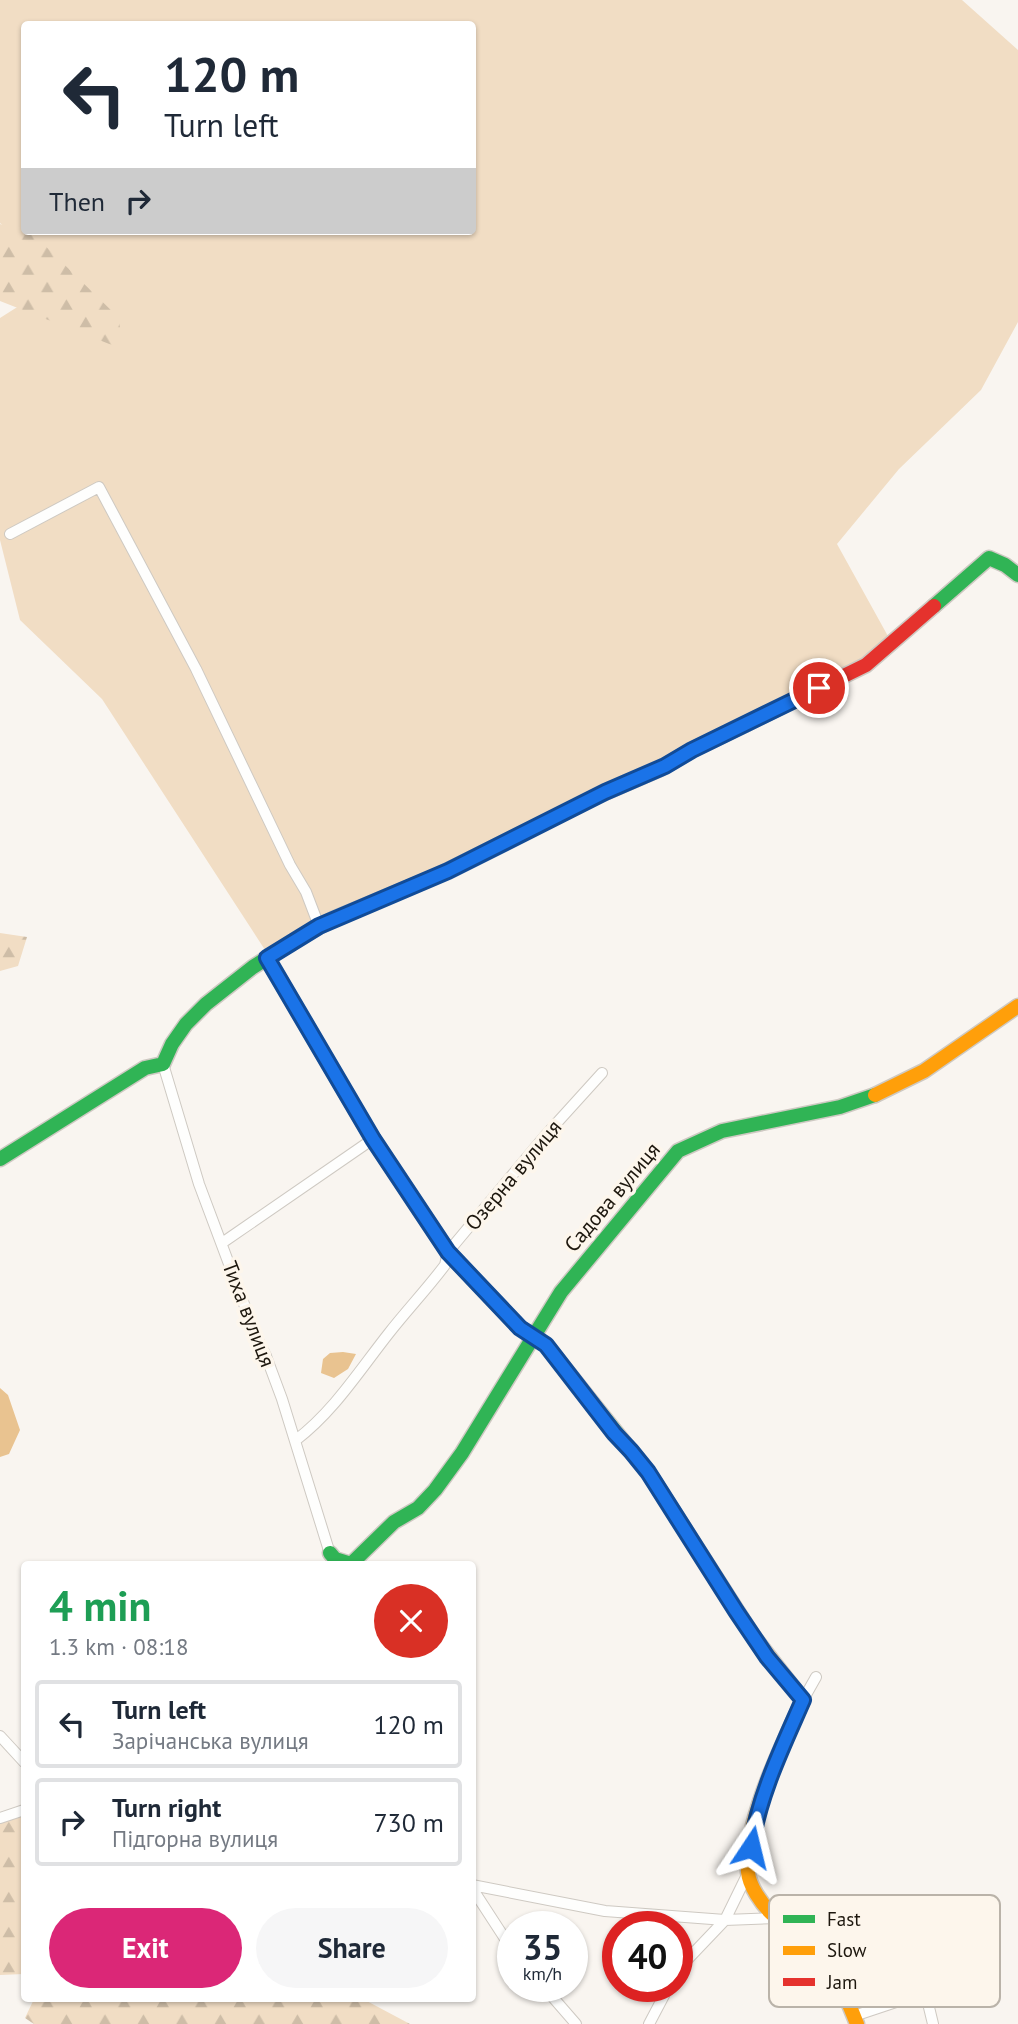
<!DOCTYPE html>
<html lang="en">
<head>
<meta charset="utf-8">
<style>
	:root { --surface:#fff; --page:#f6f6f7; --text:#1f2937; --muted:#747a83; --line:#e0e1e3; --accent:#db2777 }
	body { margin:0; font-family:"PT Sans",sans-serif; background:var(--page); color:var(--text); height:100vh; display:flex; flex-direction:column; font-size:26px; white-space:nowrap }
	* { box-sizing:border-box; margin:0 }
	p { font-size:23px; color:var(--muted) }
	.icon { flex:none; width:38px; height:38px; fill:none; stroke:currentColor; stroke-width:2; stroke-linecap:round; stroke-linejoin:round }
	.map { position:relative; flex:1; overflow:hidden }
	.details { position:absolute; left:21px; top:1561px; width:455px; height:441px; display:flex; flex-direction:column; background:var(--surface); border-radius:7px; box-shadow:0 2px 5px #0004 }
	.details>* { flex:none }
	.top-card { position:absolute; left:21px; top:21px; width:455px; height:214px; border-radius:7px; box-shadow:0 2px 5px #0004; background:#fff; color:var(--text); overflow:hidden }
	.speed { position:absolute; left:497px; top:1911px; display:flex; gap:14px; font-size:35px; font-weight:700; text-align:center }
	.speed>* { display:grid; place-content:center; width:91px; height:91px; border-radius:50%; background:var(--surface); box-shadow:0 2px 5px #0004; line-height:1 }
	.speed small { font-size:18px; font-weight:400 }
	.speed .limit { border:10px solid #d22; background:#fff; color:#111 }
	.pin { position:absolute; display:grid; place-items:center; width:60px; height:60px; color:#fff; margin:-30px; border:4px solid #fff; border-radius:50%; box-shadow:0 2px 7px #0007 }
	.me { position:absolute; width:77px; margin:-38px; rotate:10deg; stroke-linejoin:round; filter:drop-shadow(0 0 5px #0008) }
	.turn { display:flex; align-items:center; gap:24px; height:147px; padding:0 28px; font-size:32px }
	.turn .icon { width:91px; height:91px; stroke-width:2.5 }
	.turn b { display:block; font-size:49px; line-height:60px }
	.then { display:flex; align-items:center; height:66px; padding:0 28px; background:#0003; gap:14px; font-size:26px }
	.round { display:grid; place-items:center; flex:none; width:74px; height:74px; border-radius:37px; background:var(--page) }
	.head { display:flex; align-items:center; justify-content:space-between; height:119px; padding:0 28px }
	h1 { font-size:42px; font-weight:800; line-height:52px; color:#1e9e55 }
	.cta { display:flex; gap:14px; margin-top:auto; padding:14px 28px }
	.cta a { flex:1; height:80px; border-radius:42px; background:var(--accent); color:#fff; font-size:28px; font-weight:800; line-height:80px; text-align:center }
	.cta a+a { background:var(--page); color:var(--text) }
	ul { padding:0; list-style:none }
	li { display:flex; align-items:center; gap:21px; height:88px; margin:0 14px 10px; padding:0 14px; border:4px solid var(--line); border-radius:7px }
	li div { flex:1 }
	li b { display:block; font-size:26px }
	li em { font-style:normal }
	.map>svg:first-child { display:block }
</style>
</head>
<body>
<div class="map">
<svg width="1018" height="2024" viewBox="0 0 1018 2024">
	<defs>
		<pattern id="forest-firs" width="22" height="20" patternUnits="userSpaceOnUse" patternTransform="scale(1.75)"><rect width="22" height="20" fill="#f1ddc4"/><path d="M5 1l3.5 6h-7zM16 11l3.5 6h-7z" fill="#cebda7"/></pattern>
	</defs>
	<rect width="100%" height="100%" fill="#f9f5f0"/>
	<path fill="#f1ddc4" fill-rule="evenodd" d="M 0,0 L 962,0 L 1018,50 L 1018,322 L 981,390 L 899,469 L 837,544 L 889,638 L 851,668 L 748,722 L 397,886 L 267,953 L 102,699 L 20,620 L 0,540 L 0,318 L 63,278 L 0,223 ZM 24,24 L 472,24 L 472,231 L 24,231 Z"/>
	<path fill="url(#forest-firs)" d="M 0,224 L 32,233 L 119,318 L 122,349 L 0,301 Z
		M 0,933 L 27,937 L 18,966 L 0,971 Z
		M 24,1815 L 24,1974 L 0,1975 L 0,1822 Z
		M 363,1999 L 410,2024 L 34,2024 L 25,2018 L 34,1999 Z"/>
	<path fill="#e9c390" d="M 343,1352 L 356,1354 L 348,1369 L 334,1378 L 321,1373 L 323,1359 L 330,1353 Z
		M 0,1388 L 8,1395 L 20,1430 L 9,1454 L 0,1457 Z"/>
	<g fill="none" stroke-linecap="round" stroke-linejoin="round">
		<defs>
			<path id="street" d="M 10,534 L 99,487 L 196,669 L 290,865 L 306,892 L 319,926
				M 163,1064 L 199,1184 L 256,1336 L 266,1356 L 282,1399 L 331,1557
				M 222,1243 L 373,1139
				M 296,1440 C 334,1411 359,1371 389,1333 C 407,1310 427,1289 445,1265 L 448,1252 L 544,1137 L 602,1073
				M 803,1700 L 816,1677
				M 0,1736 L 24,1762
				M 0,1818 L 24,1810
				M 472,1885 L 605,1911 L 725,1920 L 776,1918
				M 472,1888 L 513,1951
				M 677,1974 L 685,1962 L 725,1920 L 747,1875
				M 543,1986 L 576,2024
				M 927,1999 L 933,2024
				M 854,2016 L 896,2002 L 927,1999 L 985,1949
				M 649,2024 L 669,1986"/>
			<path id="fast" d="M 934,606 L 989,558 L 1005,565 L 1018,575
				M 350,1100 L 373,1139 L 448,1252 L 520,1328 L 546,1345 L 648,1472 L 754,1637
				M 0,1159 L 145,1068 L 163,1064 L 172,1044 L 186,1024 L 206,1004 L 253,967 L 300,937 L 335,918 L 434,877 L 602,794 L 660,769 L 692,750 L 746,724
				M 330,1553 L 335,1559 L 351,1564 L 394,1522 L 418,1508 L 435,1490 L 462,1453 L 561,1292 L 678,1151 L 722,1131 L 840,1107 L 875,1095"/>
			<path id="slow" d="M 875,1095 L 924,1071 L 1018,1006
				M 754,1637 L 803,1700 C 782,1746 744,1821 748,1872 C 749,1886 762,1904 771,1913 C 780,1922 793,1925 803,1933 C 830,1957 844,1991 857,2024"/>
			<path id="jam" d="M 746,724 L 866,665 L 934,606
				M 267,958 L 350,1100"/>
		</defs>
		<use href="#street" stroke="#cec9c2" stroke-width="12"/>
		<use href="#fast" stroke="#cec9c2" stroke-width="17"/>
		<use href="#slow" stroke="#cec9c2" stroke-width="17"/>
		<use href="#jam" stroke="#cec9c2" stroke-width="17"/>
		<use href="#street" stroke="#fefefd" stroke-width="10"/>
		<use href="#fast" stroke="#30b455" stroke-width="14"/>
		<use href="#slow" stroke="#ff9f0a" stroke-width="14"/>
		<use href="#jam" stroke="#e5322d" stroke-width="14"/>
	</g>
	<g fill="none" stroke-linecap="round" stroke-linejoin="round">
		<defs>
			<path id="route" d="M 751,1847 C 759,1795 782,1748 803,1700 L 767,1657 L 736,1611 L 648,1472 L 631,1451 L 614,1433 L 546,1345 L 520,1328 L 448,1252 L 373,1139 L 267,958 L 319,926 L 448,871 L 605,792 L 665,766 L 692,750 L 819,688"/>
		</defs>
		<use href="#route" stroke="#114b97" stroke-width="18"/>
		<use href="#route" stroke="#1a73e8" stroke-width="12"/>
	</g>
	<g text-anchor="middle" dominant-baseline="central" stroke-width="7" stroke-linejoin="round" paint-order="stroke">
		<g font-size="21" fill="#1d170e" stroke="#fdf6ec">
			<text transform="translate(513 1175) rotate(-50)">Озерна вулиця</text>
			<text transform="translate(612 1197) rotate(-50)">Садова вулиця</text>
			<text transform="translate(249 1314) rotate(69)">Тиха вулиця</text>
		</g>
	</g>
	<rect x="769" y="1895" width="231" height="112" rx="10" fill="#fdf6ec" stroke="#bab3a9" stroke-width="2"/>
	<rect x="783" y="1915" width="32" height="8" fill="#30b455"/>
	<rect x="783" y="1946" width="32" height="9" fill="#ff9f0a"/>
	<rect x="783" y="1978" width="32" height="8" fill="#e5322d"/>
	<g font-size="19" fill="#1d170e">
		<text x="827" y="1926">Fast</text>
		<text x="827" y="1957">Slow</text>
		<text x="827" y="1989">Jam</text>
	</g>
</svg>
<div class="speed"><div>35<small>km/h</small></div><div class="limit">40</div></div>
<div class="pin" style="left:819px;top:688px;background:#d93025"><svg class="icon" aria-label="arrive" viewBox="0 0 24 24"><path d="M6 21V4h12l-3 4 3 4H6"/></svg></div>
<svg class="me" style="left:751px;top:1847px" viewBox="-20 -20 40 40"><path d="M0-17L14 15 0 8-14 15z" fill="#1a73e8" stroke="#fff" stroke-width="4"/></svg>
<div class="top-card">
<div class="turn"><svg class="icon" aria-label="left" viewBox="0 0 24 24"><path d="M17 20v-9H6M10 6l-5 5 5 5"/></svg><div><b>120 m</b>Turn left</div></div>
<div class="then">Then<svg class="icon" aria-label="right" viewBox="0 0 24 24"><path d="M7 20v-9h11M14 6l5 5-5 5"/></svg></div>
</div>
<section class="details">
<div class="head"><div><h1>4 min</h1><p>1.3 km · 08:18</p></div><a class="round" style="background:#d93025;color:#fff"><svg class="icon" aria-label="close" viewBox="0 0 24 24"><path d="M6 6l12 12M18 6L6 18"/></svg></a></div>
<ul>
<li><svg class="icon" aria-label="left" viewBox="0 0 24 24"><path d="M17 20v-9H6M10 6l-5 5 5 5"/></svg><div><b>Turn left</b><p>Зарічанська вулиця</p></div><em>120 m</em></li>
<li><svg class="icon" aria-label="right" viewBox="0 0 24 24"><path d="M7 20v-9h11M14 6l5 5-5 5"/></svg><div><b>Turn right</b><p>Підгорна вулиця</p></div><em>730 m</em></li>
</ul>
<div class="cta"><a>Exit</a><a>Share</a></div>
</section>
</div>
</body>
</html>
